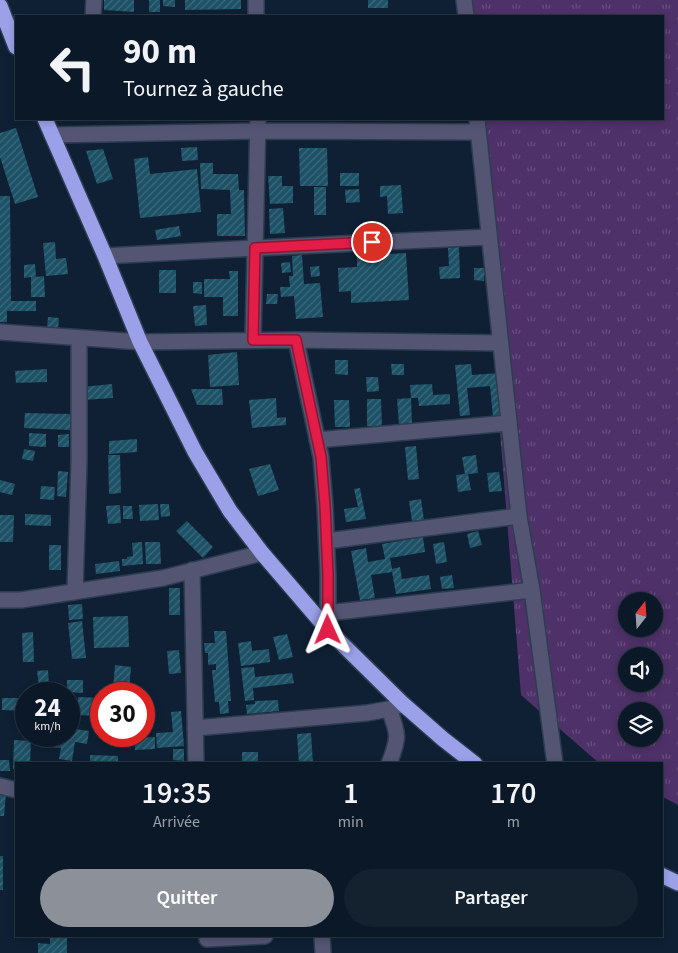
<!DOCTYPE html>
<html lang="fr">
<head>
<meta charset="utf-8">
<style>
	:root { --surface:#0b1827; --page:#14212f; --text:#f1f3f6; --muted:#9aa0a7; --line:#2b3744; --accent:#8c9099 }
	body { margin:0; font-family:"Source Sans 3",sans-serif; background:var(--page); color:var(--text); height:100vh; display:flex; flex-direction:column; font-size:19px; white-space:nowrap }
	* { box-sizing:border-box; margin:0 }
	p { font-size:16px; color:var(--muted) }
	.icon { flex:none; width:28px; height:28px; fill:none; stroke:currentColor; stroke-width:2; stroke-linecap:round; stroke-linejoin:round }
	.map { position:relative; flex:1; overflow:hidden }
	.panel { position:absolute; left:15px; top:762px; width:648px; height:175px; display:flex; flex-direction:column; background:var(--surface); border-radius:0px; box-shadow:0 2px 8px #0003,0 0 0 1px var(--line) }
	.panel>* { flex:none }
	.guide { position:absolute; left:15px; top:15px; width:649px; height:105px; border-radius:0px; box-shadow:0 2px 8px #0003,0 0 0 1px var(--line); background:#0b1827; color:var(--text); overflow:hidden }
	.needle { width:32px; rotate:17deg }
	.fabs { position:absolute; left:618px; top:592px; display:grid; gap:10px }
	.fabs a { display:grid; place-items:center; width:45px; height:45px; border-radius:50%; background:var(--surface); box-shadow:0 2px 8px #0003,0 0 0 1px var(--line); font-size:25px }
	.speed { position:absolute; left:15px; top:682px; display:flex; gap:10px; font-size:25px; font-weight:700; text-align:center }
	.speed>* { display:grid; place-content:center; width:65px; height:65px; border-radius:50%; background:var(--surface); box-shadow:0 2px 8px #0003,0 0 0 1px var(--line); line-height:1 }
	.speed small { font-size:12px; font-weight:400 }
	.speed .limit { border:8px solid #d22; background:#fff; color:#111 }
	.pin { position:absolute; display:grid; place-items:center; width:42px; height:42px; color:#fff; margin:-21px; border:2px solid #fff; border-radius:50%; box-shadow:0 1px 5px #0007 }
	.me { position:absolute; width:55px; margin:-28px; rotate:359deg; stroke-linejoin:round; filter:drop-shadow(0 0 4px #0008) }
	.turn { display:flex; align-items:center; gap:18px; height:105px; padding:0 25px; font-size:22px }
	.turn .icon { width:65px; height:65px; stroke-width:2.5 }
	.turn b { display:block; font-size:35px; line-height:42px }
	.eta { display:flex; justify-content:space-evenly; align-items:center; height:85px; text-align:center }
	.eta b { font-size:30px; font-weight:600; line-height:35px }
	.action { display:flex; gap:10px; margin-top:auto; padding:10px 25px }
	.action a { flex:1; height:58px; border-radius:30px; background:var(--accent); color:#fff; font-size:20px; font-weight:600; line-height:58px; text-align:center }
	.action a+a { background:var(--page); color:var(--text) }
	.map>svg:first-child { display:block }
</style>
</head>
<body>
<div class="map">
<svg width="678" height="953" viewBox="0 0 678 953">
	<defs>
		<pattern id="park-tufts" width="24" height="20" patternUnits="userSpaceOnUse" patternTransform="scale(1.25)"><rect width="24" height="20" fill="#4e3168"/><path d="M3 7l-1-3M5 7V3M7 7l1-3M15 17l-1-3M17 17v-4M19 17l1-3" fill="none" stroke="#674f7e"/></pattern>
		<pattern id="building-hatch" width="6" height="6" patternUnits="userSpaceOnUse" patternTransform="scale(1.25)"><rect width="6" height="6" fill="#1d5165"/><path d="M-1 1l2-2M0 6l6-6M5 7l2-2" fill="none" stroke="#3e6a7c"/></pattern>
	</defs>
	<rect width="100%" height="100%" fill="#0f2034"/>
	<path fill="url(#park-tufts)" fill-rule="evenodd" d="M 461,0 L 678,0 L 678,805 L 661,796 L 661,764 L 600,764 L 521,695 L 488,281 L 472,119 L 662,119 L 662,16 L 463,16 ZM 626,601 L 654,601 L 654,629 L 626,629 ZM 626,656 L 654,656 L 654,684 L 626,684 ZM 626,711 L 654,711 L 654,739 L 626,739 Z"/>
	<path fill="url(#building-hatch)" d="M 104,0 L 134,0 L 134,12 L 104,10 Z
		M 149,0 L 160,0 L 160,12 L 149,12 Z
		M 163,0 L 175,0 L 175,7 L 163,6 Z
		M 185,0 L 241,0 L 241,9 L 185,10 Z
		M 368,0 L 388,0 L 388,8 L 368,8 Z
		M 16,128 L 38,197 L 15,204 L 0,157 L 0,133 Z
		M 197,147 L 198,160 L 182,161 L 181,148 Z
		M 299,148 L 327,148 L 328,186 L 300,186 Z
		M 103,149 L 113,179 L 97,184 L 86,151 Z
		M 148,157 L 150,174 L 197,169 L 201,212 L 140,218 L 134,159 Z
		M 200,163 L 213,163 L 213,174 L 238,174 L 239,190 L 244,190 L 245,236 L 217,236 L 217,214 L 231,214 L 230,190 L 201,189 Z
		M 340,173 L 359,173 L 359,186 L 340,186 Z
		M 268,176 L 282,176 L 282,186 L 293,186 L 293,203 L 270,204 Z
		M 401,185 L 403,213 L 388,214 L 387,196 L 380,197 L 380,186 Z
		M 314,187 L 326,187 L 326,215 L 314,215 Z
		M 359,189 L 360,202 L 346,203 L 345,190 Z
		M 0,196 L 10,196 L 11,301 L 36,301 L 36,311 L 7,311 L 7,322 L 0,322 Z
		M 283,208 L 285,233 L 270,234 L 269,209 Z
		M 179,226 L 181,236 L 157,240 L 155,230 Z
		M 55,242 L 56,259 L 66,258 L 68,274 L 46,276 L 43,243 Z
		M 459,247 L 460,278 L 440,279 L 439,267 L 449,266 L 448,248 Z
		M 406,253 L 409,300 L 351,303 L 351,291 L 339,292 L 338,268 L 357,267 L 357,256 Z
		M 302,255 L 304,284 L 320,283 L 323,317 L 296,319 L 294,296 L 281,297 L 280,287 L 290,287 L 289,276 L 293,276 L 292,256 Z
		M 290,262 L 291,272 L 282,273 L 281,263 Z
		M 35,264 L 36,277 L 44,276 L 45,297 L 31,297 L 31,277 L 24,278 L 24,265 Z
		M 319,266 L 320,276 L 311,277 L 310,267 Z
		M 474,268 L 485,268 L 484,281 L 474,280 Z
		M 159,270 L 176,270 L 176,293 L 159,293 Z
		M 229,271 L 238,271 L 238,316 L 223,316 L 223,297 L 204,297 L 204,279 L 230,279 Z
		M 193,282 L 202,282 L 202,294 L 193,293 Z
		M 267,294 L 278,294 L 277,304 L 266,304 Z
		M 206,305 L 207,325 L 195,326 L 193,306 Z
		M 48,317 L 59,318 L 58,329 L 47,328 Z
		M 237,352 L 239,385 L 210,387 L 208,355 Z
		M 335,360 L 348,360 L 348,375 L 335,374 Z
		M 391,364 L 404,364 L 404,375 L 392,375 Z
		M 471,364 L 472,375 L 499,373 L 503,416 L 493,417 L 490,386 L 467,388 L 470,415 L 460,416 L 455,365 Z
		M 47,369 L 47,382 L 16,383 L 15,371 Z
		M 366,377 L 378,377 L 379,391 L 367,392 Z
		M 112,384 L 113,398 L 83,400 L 82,387 Z
		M 432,384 L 433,395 L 450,394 L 450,404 L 419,406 L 418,398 L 411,398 L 412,424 L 399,425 L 397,399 L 411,398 L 410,385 Z
		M 191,389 L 222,389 L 223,405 L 197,405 Z
		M 276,398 L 277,418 L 286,417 L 286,425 L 252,428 L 249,400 Z
		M 367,399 L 381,399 L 382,426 L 367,426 Z
		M 334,400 L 349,400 L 350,427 L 335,427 Z
		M 25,413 L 71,414 L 71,430 L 24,428 Z
		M 29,433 L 46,434 L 46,447 L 29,446 Z
		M 69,434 L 69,447 L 58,447 L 58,435 Z
		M 137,439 L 137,452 L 109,454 L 109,441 Z
		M 416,446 L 419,479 L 408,480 L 405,447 Z
		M 24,449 L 35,451 L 33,461 L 22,459 Z
		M 108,455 L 120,455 L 121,493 L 109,494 Z
		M 476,455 L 478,473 L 468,474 L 471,490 L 458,492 L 456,475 L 465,474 L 462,457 Z
		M 270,464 L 279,490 L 258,496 L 249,469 Z
		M 58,471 L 68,472 L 66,497 L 57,496 Z
		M 499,472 L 502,491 L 489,492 L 487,473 Z
		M 0,480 L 15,484 L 12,495 L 0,492 Z
		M 41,486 L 55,487 L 54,500 L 40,499 Z
		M 360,488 L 366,519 L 346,522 L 344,509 L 358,507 L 354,489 Z
		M 421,499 L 424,520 L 412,521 L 409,501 Z
		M 158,504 L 159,520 L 140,521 L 139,505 Z
		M 160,504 L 169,504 L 170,516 L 161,517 Z
		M 120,505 L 121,523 L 108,524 L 106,506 Z
		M 123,506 L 132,506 L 133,519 L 123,519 Z
		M 25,514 L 51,515 L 51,526 L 25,525 Z
		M 0,515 L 14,515 L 13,542 L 0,542 Z
		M 187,521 L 213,547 L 203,558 L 176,531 Z
		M 478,531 L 482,545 L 470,548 L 467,534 Z
		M 423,537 L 425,552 L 390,558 L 392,569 L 400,567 L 402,579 L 429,575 L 431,589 L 396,594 L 392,572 L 371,575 L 375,598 L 360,600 L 351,551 L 366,548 L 368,562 L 385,559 L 382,544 Z
		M 142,542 L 143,564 L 122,566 L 122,559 L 127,559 L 127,557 L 133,556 L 132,543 Z
		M 145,542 L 160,542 L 161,564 L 146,564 Z
		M 444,542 L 447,562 L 436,564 L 433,544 Z
		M 49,545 L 61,545 L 61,570 L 49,570 Z
		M 119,561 L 120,571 L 96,574 L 95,564 Z
		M 452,575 L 454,588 L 442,589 L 440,577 Z
		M 169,588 L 180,588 L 180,615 L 169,615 Z
		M 82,604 L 83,619 L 69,620 L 68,605 Z
		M 128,616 L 129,647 L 94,648 L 93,617 Z
		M 82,621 L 86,658 L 72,659 L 68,623 Z
		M 214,631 L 226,631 L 231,701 L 228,701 L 229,713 L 220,714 L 219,702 L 215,702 L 212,670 L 216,670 L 216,664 L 208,665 L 208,653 L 205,653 L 204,643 L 215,643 Z
		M 33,632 L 34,662 L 23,662 L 22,633 Z
		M 287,634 L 293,657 L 279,660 L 273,637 Z
		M 251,641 L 252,651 L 269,649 L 270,662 L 241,666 L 238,643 Z
		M 179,650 L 181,673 L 169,674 L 167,651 Z
		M 115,665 L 131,667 L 129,690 L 113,688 Z
		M 254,667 L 255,677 L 292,673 L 294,683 L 253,688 L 254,700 L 245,701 L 241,668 Z
		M 48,670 L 49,685 L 39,686 L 37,671 Z
		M 67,680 L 83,680 L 83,693 L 67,692 Z
		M 78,697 L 101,698 L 101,716 L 77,715 Z
		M 2,698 L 26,698 L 26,711 L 2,710 Z
		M 278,700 L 279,711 L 247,714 L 246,705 L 255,704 L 255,701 Z
		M 181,711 L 184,746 L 157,748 L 156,733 L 173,732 L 171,712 Z
		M 69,717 L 79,718 L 78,726 L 69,725 Z
		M 69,728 L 89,731 L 87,744 L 75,742 L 72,761 L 59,759 L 61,748 L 40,746 L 41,736 L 69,736 Z
		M 311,733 L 313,764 L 299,764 L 297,734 Z
		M 155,737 L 155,749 L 135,750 L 135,738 Z
		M 14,740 L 31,741 L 30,764 L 16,764 L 16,769 L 13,769 Z
		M 173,749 L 184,749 L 184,761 L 173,760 Z
		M 242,752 L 258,752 L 258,764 L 242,764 Z
		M 90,755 L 118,756 L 118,764 L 90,764 Z
		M 0,760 L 9,760 L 10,771 L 0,771 Z
		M 0,793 L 6,793 L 4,816 L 0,816 Z
		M 0,856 L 3,856 L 3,890 L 0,890 Z
		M 50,936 L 67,936 L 67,953 L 38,953 L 38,943 L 50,944 Z"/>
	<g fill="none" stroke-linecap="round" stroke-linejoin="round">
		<defs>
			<path id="minor" d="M 256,0 L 256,16
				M 464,0 L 466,16
				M 93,16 L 94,0
				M 477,119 L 519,516 L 532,590 L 555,764
				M 52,135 L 257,131 L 478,132
				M 105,256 L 255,248 L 489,237
				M 0,332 L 140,342 L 296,340 L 501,343
				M 253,340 L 258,119
				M 296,340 L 321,457 L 325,506 L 328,575 L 328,630
				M 317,440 L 509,423
				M 327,541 L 519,516
				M 192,570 L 196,764
				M 75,592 L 79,461 L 79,339
				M 0,600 L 21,600 L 163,578 L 262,553
				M 328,613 L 532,590
				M 389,709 C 399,735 399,738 389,764
				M 195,728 L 367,713 L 389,709 L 403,704
				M 0,786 L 16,790
				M 322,936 L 323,953
				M 207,939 L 265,936"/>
			<path id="highway" d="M 0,6 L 16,47
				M 45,119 L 105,256 L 140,342 L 195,452 L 230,511 L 262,553 L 328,630 L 403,704 L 443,739 L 475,764
				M 661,875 L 678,883"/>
		</defs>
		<use href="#minor" stroke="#2d3d50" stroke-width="18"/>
		<use href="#highway" stroke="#2d3d50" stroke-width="18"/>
		<use href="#minor" stroke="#535573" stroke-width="15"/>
		<use href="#highway" stroke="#9ba0e9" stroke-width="15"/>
	</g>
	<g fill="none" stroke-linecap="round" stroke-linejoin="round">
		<defs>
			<path id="route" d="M 328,630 L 328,575 L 325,506 L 321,457 L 296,340 L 253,340 L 255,248 L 372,242"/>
		</defs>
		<use href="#route" stroke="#92132f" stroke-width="12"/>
		<use href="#route" stroke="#e11d48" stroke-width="9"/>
	</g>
</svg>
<div class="fabs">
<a><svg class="needle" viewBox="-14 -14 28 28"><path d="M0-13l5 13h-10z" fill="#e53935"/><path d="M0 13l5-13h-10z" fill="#9aa0a7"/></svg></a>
<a><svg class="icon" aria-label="sound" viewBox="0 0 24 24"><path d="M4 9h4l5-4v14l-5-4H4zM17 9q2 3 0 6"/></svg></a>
<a><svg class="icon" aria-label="layers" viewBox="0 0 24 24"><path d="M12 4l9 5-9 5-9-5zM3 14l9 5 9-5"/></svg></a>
</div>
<div class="speed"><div>24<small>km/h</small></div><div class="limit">30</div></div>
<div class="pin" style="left:372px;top:242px;background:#d93025"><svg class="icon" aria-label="arrive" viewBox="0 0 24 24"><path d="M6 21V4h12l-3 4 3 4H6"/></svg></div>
<svg class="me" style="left:328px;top:630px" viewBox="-20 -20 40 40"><path d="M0-17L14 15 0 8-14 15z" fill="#e11d48" stroke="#fff" stroke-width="4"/></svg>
<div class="guide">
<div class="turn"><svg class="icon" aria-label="left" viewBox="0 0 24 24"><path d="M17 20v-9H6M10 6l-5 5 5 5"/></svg><div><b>90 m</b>Tournez à gauche</div></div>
</div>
<section class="panel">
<div class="eta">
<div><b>19:35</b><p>Arrivée</p></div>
<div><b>1</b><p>min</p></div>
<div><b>170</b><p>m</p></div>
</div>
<div class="action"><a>Quitter</a><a>Partager</a></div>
</section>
</div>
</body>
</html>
